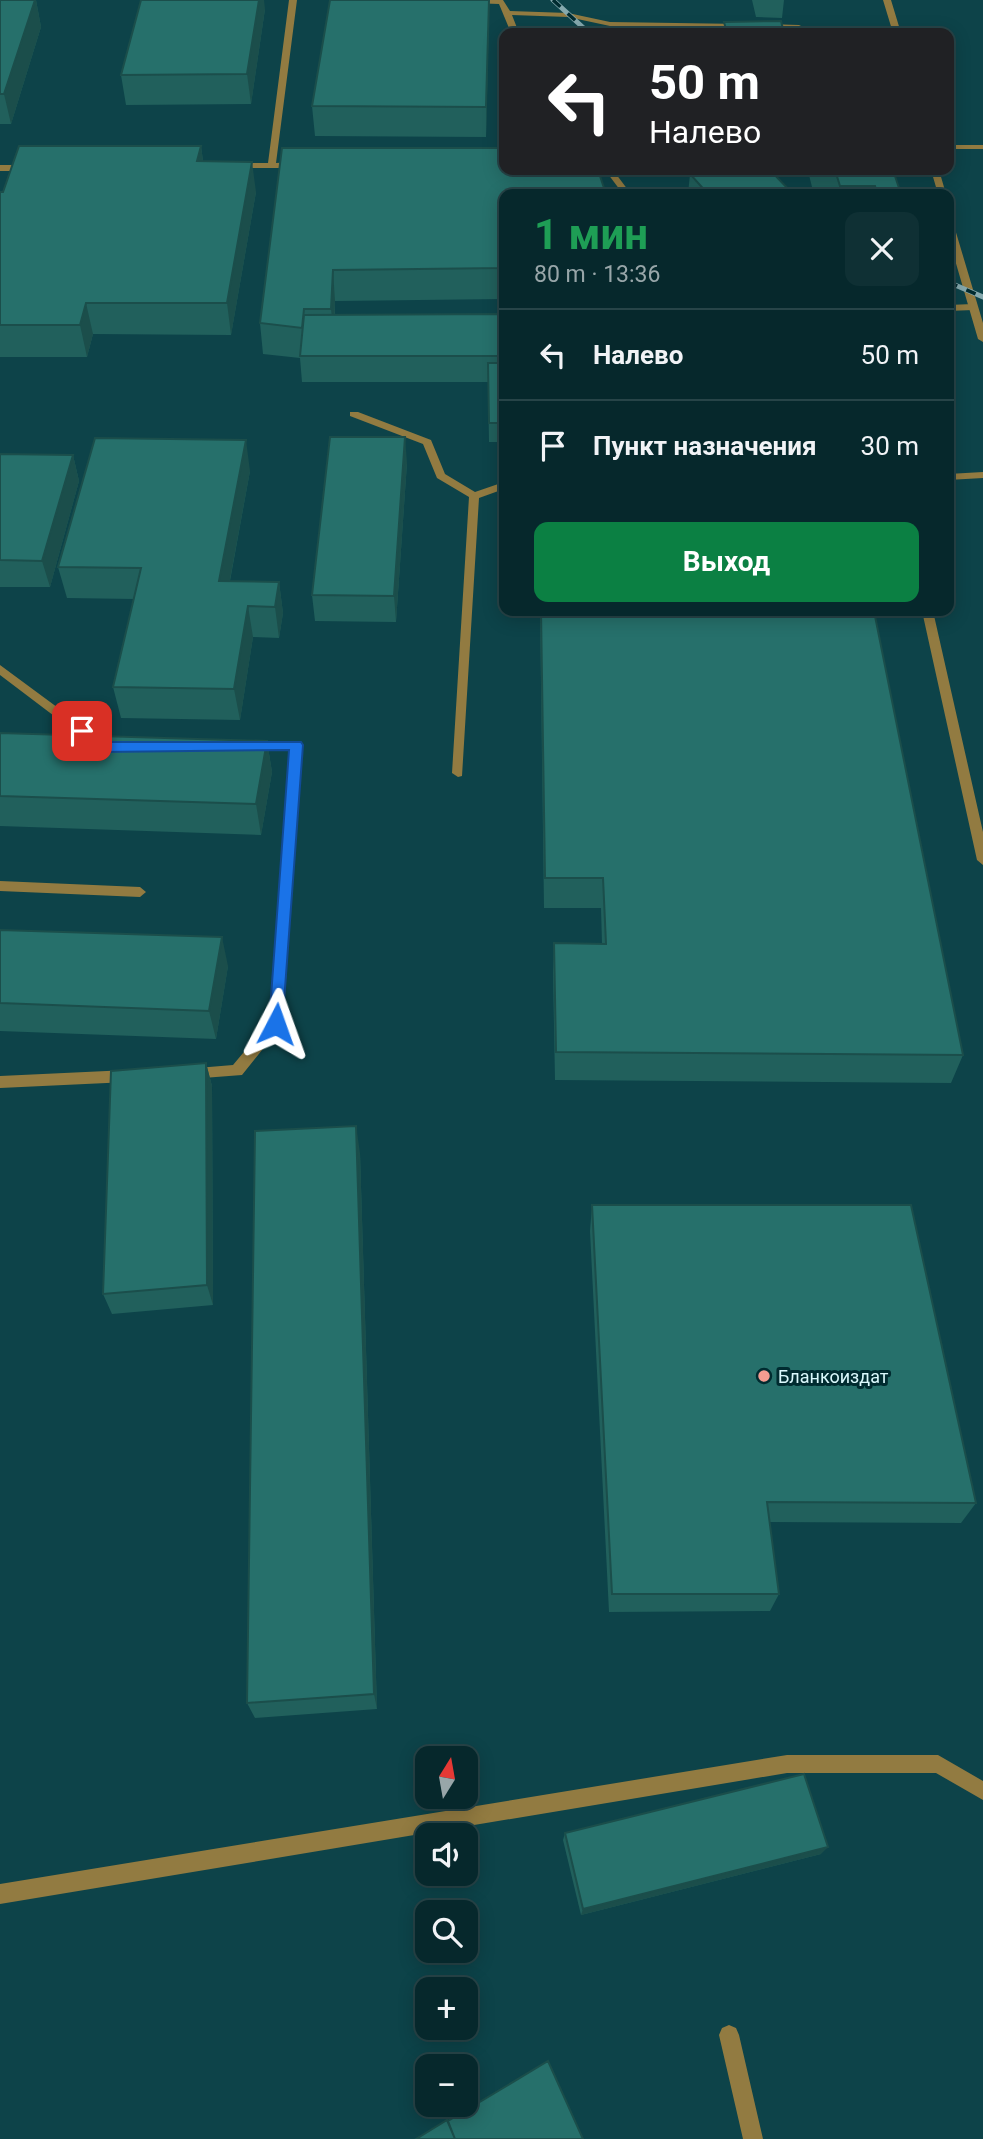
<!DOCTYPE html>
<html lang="ru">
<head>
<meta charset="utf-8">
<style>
	:root { --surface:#06282c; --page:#0f3034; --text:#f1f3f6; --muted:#98a6a9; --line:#274448; --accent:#0b8043 }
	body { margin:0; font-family:Roboto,sans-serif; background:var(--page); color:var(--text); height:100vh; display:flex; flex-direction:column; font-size:26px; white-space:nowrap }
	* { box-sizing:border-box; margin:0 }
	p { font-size:23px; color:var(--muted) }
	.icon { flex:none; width:38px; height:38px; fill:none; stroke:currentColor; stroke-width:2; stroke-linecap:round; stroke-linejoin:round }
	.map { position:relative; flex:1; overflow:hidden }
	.drawer { position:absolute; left:499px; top:189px; width:455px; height:427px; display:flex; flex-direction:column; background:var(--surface); border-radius:14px; box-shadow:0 4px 18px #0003,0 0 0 2px var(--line) }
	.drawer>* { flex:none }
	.top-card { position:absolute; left:499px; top:28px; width:455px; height:147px; border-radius:14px; box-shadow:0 4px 18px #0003,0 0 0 2px var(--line); background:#202124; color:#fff; overflow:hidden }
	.needle { width:46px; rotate:11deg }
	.fabs { position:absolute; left:415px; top:1746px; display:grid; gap:14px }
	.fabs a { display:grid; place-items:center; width:63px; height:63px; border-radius:14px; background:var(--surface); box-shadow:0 4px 18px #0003,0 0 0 2px var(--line); font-size:35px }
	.pin { position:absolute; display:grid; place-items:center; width:60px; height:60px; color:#fff; margin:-30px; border-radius:14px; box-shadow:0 4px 10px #0006 }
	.me { position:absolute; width:77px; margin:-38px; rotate:4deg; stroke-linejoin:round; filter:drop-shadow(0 0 5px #0008) }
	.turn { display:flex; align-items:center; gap:24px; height:147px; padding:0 35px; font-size:32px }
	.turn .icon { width:91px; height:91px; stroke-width:2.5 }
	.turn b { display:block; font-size:49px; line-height:60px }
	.round { display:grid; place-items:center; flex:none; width:74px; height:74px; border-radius:14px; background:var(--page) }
	.head { display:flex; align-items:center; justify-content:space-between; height:119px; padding:0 35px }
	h1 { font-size:42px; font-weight:700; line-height:52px; color:#1e9e55 }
	.button { display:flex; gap:14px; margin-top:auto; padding:14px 35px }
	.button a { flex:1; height:80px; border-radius:14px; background:var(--accent); color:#fff; font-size:28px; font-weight:700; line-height:80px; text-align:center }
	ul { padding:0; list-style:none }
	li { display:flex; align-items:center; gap:21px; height:91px; padding:0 35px; border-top:2px solid var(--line) }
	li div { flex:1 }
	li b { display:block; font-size:26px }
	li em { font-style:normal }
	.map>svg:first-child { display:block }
</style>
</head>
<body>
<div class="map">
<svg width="983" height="2139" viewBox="0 0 983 2139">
	<rect width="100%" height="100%" fill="#08353b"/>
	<path fill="#0d4349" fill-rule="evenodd" d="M 0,0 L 983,0 L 983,2139 L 0,2139 ZM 504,33 L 948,33 L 948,170 L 504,170 ZM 504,194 L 948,194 L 948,611 L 504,611 ZM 427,1759 L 466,1759 L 466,1797 L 427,1797 ZM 427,1836 L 466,1836 L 466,1874 L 427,1874 ZM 427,1913 L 466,1913 L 466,1951 L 427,1951 ZM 427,1990 L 466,1990 L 466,2028 L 427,2028 ZM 427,2067 L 466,2067 L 466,2105 L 427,2105 Z"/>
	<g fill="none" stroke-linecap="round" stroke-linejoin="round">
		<path fill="#927b41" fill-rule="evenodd" d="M 289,0 L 297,0 L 276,163 L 296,162 L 300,165 L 296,168 L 233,168 L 233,164 L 236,163 L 268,163 Z
			M 468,0 L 503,0 L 510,11 L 568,13 L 610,22 L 742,24 L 746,26 L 742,28 L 610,26 L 568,17 L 512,15 L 519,33 L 511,33 L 499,4 L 471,3 Z
			M 766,24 L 799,25 L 803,27 L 804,33 L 796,33 L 796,29 L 763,28 L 763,24 Z
			M 948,145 L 983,145 L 983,149 L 948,149 Z
			M 0,165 L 30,165 L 34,168 L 30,171 L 0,171 Z
			M 605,170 L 613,170 L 631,194 L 623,194 Z
			M 948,305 L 973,304 L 978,307 L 973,310 L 948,311 Z
			M 350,412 L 358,412 L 431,440 L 445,474 L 475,492 L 504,482 L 504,489 L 479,498 L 462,776 L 458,777 L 452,773 L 469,497 L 437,478 L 423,444 L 350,416 Z
			M 983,472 L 983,478 L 948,480 L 948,474 Z
			M 922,611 L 933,611 L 983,832 L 983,865 L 977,860 Z
			M 0,665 L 107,744 L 109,747 L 107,750 L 99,750 L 0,675 Z
			M 296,741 L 302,745 L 283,1024 L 242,1075 L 190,1079 L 185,1077 L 183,1073 L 185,1069 L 233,1065 L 269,1022 L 290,749 L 249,750 L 243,746 L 249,742 Z
			M 0,881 L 140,887 L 146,892 L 140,897 L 0,891 Z
			M 128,1070 L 133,1072 L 135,1076 L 133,1080 L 128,1082 L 0,1088 L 0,1076 Z
			M 787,1755 L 938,1755 L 983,1781 L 983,1800 L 936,1773 L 787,1773 L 0,1904 L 0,1884 Z
			M 729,2025 L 736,2028 L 739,2035 L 763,2139 L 743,2139 L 719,2035 L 722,2028 Z"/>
		<path fill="#927b41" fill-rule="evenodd" d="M 883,0 L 891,0 L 901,33 L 893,33 Z
			M 931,170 L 939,170 L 946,194 L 938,194 Z
			M 948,217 L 952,219 L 983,323 L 983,342 L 978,339 L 948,236 Z"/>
		<defs>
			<path id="rail" d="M 553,0 L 589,33
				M 948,282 L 983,297"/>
		</defs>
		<use href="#rail" stroke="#85a9ae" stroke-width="5"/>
		<use href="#rail" stroke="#002b30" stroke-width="3.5" stroke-dasharray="10" stroke-linecap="butt"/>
	</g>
	<path fill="#21605c" d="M 0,0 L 36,0 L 41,27 L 11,124 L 0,124 Z
		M 752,0 L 784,0 L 782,18 L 756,17 Z
		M 265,9 L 251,104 L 126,105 L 121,75 Z
		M 489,14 L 486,137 L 315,136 L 312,106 Z
		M 724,22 L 784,33 L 724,33 Z
		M 201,146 L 203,161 L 256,192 L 231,335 L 93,334 L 87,357 L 0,357 L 0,192 Z
		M 282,148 L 504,194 L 504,299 L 335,301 L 335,314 L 504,314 L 504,442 L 489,442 L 488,382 L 302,382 L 300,358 L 263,354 L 260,323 Z
		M 778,170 L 893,170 L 901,194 L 834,194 L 832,187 L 812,187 L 808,171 L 778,171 Z
		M 690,174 L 793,194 L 688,194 Z
		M 0,454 L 73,455 L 79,481 L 50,587 L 0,587 Z
		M 407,463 L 396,622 L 315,621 L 312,595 Z
		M 250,471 L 230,581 L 279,582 L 283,613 L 279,638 L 253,637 L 240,720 L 121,718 L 113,687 L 134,599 L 67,598 L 58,567 Z
		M 540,611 L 874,611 L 963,1055 L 951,1083 L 555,1080 L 553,972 L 554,943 L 602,944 L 601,908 L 544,908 Z
		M 0,733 L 267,741 L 272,772 L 261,835 L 0,826 Z
		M 0,930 L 228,966 L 216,1039 L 0,1031 Z
		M 206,1063 L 212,1086 L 213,1305 L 112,1314 L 103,1294 Z
		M 360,1153 L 377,1709 L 255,1718 L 247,1703 Z
		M 592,1205 L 976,1503 L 961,1523 L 769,1522 L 779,1594 L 770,1611 L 609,1612 L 590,1231 Z
		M 565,1833 L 821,1854 L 581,1915 L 563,1840 Z"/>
	<path fill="#1b4e4b" d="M 35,0 L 36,0 L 41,27 L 11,124 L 4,94 Z
		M 259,0 L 264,0 L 265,9 L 251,104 L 247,74 Z
		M 489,0 L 489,14 L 486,137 L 486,107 Z
		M 201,146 L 205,176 L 197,161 Z
		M 252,162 L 256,192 L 231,335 L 227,303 Z
		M 333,270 L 335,301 L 334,340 L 331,309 Z
		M 86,303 L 93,334 L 87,357 L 80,325 Z
		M 405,437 L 407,463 L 396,622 L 394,596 Z
		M 246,440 L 250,471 L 224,612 L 219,581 Z
		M 73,455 L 79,481 L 50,587 L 42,561 Z
		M 279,582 L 283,613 L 279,638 L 275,607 Z
		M 248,606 L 253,637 L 240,720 L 234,689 Z
		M 267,741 L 272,772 L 261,835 L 256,804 Z
		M 222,937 L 228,966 L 216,1039 L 209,1011 Z
		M 206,1063 L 212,1086 L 213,1305 L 207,1285 Z
		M 356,1126 L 360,1153 L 377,1709 L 374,1694 Z
		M 828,1847 L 821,1854 L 581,1915 L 583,1909 Z"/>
	<path fill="#26706b" stroke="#1b4e4b" stroke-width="2" d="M 0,0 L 35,0 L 4,94 L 0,94 Z
		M 141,0 L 259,0 L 247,74 L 121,75 Z
		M 330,0 L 489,0 L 486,107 L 312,106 Z
		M 781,21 L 784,33 L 727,33 L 724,22 Z
		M 19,146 L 201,146 L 197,161 L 252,162 L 227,303 L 86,303 L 80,325 L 0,325 L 0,192 L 3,192 Z
		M 282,148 L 504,148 L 504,170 L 598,170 L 604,188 L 605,194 L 504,194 L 504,268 L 333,270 L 331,309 L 304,309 L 302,328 L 260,323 Z
		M 712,170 L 770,170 L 793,194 L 708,194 L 690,174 Z
		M 835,170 L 893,170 L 901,194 L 877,194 L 875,186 L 840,186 Z
		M 674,192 L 675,194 L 605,194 L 605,193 Z
		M 504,314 L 504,356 L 300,356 L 304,315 Z
		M 488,363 L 504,363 L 504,423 L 489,423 Z
		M 330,437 L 405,437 L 394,596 L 312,595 Z
		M 95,438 L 246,440 L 219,581 L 279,582 L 275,607 L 248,606 L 234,689 L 113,687 L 141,568 L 58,567 Z
		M 0,454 L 73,455 L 42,561 L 0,560 Z
		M 541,611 L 874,611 L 963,1055 L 556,1052 L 554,943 L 606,944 L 603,878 L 545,878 Z
		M 0,733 L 267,741 L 256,804 L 0,796 Z
		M 0,930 L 222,937 L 209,1011 L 0,1003 Z
		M 206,1063 L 207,1285 L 103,1294 L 111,1071 Z
		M 356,1126 L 374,1694 L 247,1703 L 255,1131 Z
		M 592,1205 L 911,1205 L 976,1503 L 767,1502 L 779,1594 L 612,1594 Z
		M 804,1774 L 828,1847 L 583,1909 L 565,1833 Z
		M 548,2061 L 583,2139 L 455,2139 L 448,2121 Z
		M 447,2120 L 455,2139 L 416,2139 Z"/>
	<path fill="#1a73e8" stroke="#114b97" stroke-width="2" d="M 82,726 L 105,742 L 301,742 L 303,745 L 282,1029 L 271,1029 L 269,1024 L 289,750 L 102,752 L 77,734 L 77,728 Z"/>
	<circle fill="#f59c91" stroke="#002b30" stroke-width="2.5" cx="764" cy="1376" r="7"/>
	<g text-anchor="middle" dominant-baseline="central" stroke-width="6" stroke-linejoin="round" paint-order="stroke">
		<g font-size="18" fill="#daf8fc" stroke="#002b30" text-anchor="start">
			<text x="778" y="1376">Бланкоиздат</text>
		</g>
	</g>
</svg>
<div class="fabs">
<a><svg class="needle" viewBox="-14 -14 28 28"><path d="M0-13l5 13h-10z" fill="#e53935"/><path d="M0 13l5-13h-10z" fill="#98a6a9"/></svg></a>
<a><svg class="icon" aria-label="sound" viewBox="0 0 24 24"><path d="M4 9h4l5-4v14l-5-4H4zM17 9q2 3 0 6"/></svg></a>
<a><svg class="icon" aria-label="search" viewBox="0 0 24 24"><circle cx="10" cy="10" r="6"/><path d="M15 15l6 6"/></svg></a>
<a>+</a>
<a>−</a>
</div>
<div class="pin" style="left:82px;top:731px;background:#d93025"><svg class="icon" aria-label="arrive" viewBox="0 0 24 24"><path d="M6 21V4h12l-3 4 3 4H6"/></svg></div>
<svg class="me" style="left:276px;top:1024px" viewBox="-20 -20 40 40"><path d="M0-17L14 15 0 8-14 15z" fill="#1a73e8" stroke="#fff" stroke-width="4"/></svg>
<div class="top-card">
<div class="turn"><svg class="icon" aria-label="left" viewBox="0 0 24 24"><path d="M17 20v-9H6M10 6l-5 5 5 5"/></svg><div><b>50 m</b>Налево</div></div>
</div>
<section class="drawer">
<div class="head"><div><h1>1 мин</h1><p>80 m · 13:36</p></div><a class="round"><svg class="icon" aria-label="close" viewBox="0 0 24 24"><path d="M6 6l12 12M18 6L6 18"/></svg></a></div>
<ul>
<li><svg class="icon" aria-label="left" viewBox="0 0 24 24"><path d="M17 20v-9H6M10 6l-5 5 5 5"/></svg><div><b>Налево</b></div><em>50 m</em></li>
<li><svg class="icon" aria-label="arrive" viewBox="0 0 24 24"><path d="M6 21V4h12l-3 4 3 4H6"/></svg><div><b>Пункт назначения</b></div><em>30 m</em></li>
</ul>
<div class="button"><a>Выход</a></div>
</section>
</div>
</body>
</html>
